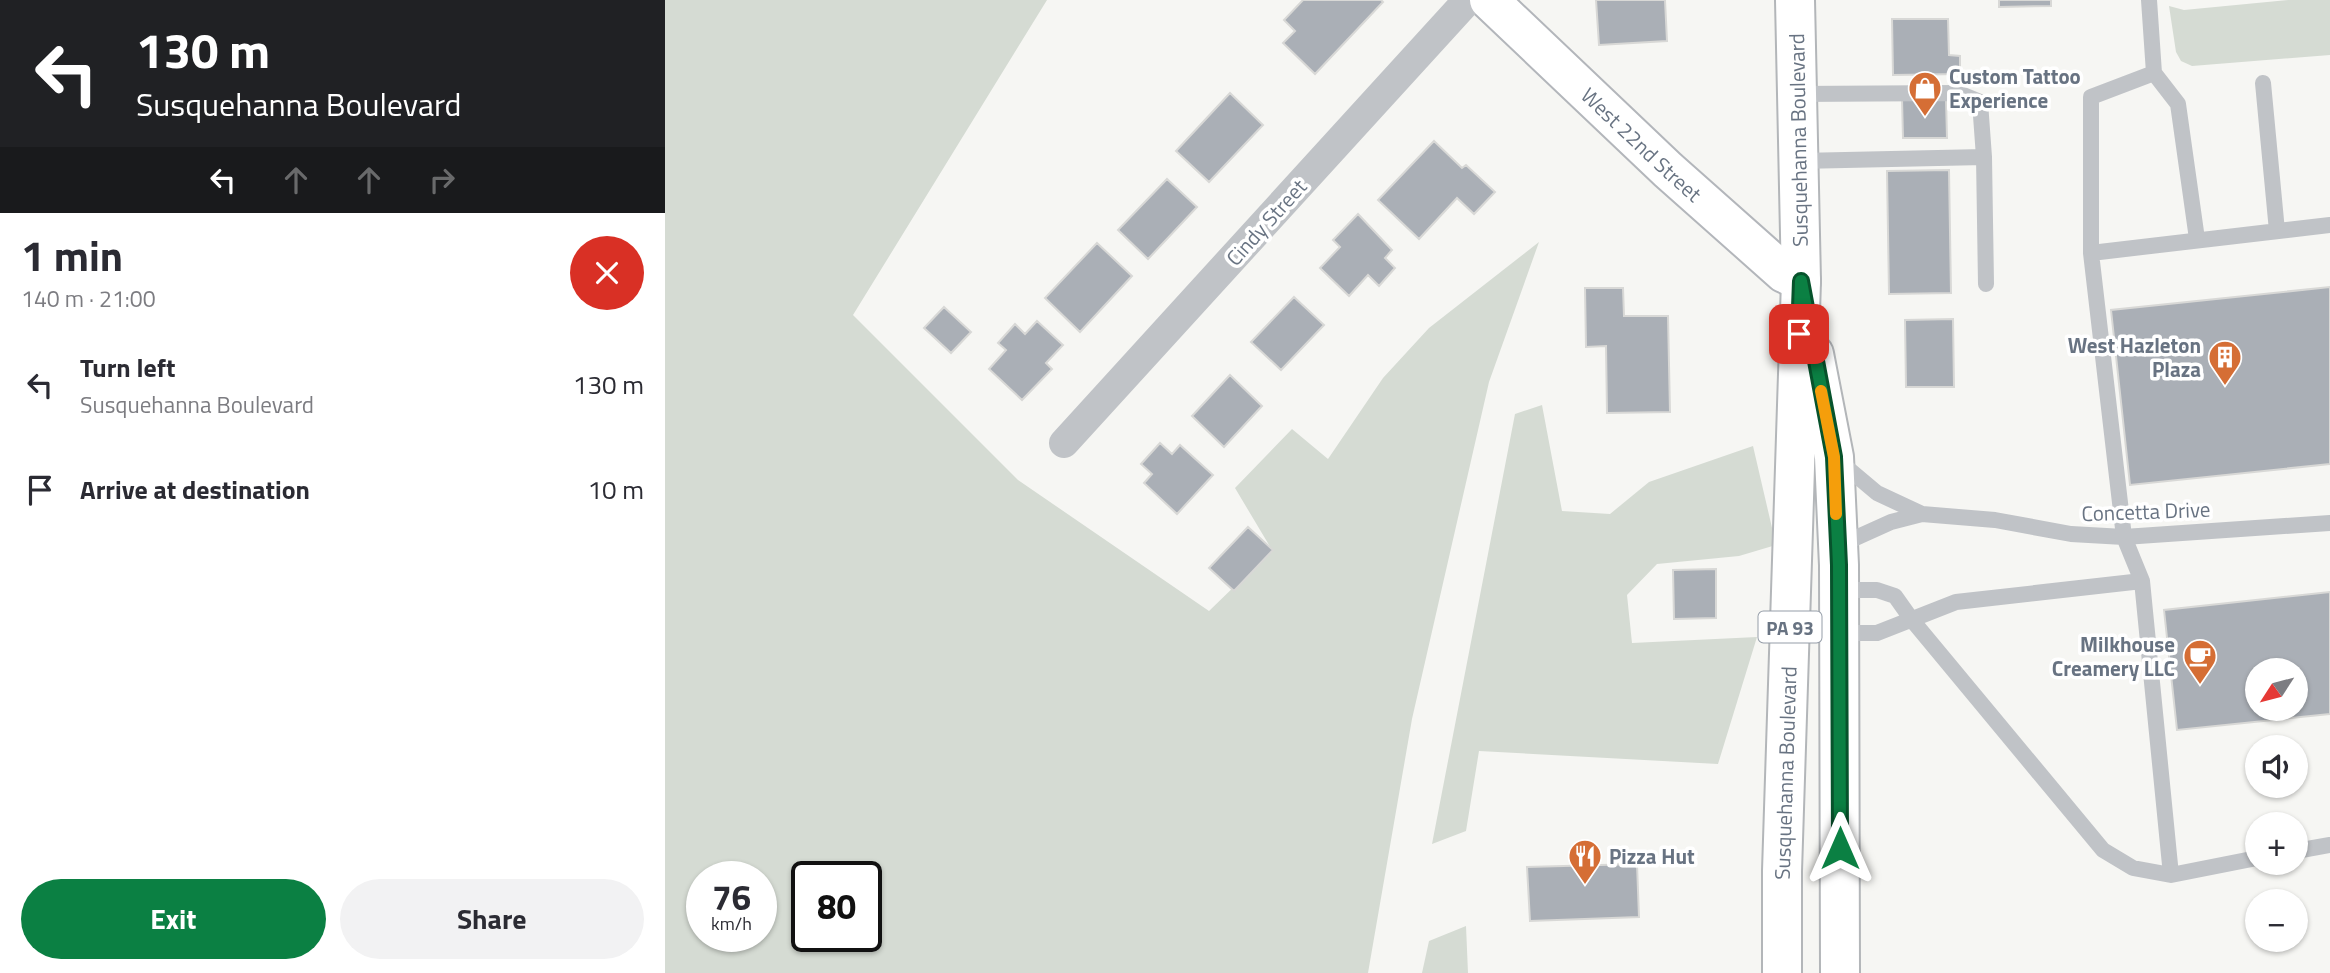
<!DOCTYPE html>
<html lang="en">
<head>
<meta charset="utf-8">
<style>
	:root { --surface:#fff; --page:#f2f2f3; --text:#2b2b33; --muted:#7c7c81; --accent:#0b8043 }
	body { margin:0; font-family:"Titillium Web",sans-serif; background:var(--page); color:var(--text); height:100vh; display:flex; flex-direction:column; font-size:26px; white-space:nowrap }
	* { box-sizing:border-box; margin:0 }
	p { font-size:23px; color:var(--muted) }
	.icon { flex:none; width:38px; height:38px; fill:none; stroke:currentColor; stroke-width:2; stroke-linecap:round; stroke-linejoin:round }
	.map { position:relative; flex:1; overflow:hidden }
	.panel { display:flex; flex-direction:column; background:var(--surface); width:665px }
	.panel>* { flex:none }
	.hud { background:#202124; color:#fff; overflow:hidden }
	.needle { width:46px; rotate:234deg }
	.fabs { position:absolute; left:1580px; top:658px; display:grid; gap:14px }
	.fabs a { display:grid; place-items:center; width:63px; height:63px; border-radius:50%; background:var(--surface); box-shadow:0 2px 5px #0004; font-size:35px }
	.speed { position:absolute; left:21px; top:861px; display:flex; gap:14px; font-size:35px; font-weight:700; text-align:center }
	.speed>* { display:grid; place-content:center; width:91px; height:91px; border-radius:50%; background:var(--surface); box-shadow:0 2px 5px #0004; line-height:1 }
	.speed small { font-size:18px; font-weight:400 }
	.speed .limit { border:4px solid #111; border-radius:10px; background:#fff; color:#111 }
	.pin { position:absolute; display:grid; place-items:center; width:60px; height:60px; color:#fff; margin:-30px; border-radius:14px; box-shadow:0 4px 10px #0006 }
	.me { position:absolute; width:77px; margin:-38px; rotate:0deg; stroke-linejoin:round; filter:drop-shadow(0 0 5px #0008) }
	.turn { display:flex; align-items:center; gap:24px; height:147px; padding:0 21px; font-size:32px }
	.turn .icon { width:91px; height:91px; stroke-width:2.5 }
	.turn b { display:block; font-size:49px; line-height:60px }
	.lanes { display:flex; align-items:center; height:66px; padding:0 21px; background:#0003; justify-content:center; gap:35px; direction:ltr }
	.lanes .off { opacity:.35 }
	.round { display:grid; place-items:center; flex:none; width:74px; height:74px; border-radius:37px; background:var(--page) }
	.headline { display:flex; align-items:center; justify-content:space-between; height:119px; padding:0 21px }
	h1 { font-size:42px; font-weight:700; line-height:52px }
	.primary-button { display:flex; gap:14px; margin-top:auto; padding:14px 21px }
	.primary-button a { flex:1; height:80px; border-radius:42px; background:var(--accent); color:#fff; font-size:28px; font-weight:700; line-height:80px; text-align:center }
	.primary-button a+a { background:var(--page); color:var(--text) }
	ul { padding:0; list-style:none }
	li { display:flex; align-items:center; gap:21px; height:105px; padding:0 21px }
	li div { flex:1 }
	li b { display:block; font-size:26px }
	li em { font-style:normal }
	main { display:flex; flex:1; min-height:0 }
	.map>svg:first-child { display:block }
</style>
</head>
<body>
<main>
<section class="panel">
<div class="hud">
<div class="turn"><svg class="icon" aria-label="left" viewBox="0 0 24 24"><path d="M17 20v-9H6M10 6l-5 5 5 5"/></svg><div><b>130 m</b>Susquehanna Boulevard</div></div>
<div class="lanes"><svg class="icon" aria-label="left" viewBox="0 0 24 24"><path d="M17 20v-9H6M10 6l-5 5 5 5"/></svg><svg class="icon off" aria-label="ahead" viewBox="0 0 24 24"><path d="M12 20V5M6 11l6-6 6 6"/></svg><svg class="icon off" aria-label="ahead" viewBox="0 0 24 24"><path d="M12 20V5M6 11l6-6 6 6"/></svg><svg class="icon off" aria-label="right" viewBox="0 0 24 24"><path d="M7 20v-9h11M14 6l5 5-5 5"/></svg></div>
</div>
<div class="headline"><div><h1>1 min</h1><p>140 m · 21:00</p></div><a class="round" style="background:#d93025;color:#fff"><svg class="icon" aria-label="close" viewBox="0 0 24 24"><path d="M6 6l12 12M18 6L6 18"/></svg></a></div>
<ul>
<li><svg class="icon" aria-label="left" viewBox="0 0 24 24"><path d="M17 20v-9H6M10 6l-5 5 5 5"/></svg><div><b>Turn left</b><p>Susquehanna Boulevard</p></div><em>130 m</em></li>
<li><svg class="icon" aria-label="arrive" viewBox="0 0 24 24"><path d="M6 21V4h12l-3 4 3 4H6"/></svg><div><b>Arrive at destination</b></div><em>10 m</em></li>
</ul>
<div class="primary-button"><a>Exit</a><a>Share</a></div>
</section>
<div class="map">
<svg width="1665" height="973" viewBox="0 0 1665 973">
	<rect width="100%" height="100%" fill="#f6f6f3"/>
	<path fill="#d5dbd3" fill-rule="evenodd" d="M 0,0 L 382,0 L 188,315 L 353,480 L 544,611 L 607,550 L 570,488 L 627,429 L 663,459 L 718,378 L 764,328 L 874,242 L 824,382 L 747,719 L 703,973 L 0,973 ZM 37,877 L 96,877 L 96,936 L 37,936 ZM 142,877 L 201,877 L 201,936 L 142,936 Z
		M 1623,0 L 1665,0 L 1665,55 L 1527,66 L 1516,61 L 1511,52 L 1504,6 L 1519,10 Z
		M 877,405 L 897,511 L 945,514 L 984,482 L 1088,446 L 1111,545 L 1074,556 L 992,564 L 962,595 L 967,643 L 1092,637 L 1053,764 L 814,751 L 801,831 L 767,844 L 850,414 Z
		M 801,926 L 803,973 L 757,973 L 764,941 Z"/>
	<path fill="#aaafb6" stroke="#d8d8d6" stroke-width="2" fill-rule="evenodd" d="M 638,0 L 716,0 L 718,2 L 650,74 L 618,43 L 630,31 L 619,20 Z
		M 931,0 L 1000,0 L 1002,41 L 934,45 Z
		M 1334,0 L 1386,0 L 1386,6 L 1334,7 Z
		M 1227,19 L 1283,19 L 1284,55 L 1295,56 L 1295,74 L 1228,75 Z
		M 565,93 L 598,125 L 544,182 L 511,151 Z
		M 1281,98 L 1282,138 L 1238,138 L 1237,99 Z
		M 769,141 L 797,168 L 801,165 L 830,192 L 809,214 L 792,198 L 754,239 L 713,200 Z
		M 1284,170 L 1286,293 L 1224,294 L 1222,171 Z
		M 502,179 L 532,207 L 483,259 L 453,230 Z
		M 693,214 L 727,250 L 720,258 L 730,268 L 714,286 L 703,275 L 684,296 L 655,268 L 675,247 L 668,240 Z
		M 432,243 L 467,276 L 415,332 L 380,298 Z
		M 1665,287 L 1665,464 L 1465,485 L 1446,310 Z
		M 920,288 L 958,288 L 959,316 L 1003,316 L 1005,412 L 942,413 L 941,346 L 921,347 Z
		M 629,297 L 659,325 L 616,370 L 586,342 Z
		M 279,307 L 306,332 L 286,353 L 259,328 Z
		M 1288,319 L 1289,387 L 1241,387 L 1240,320 Z
		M 372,321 L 398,345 L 381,363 L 387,369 L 357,400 L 324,369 L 341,350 L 333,343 L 350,324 L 360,334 Z
		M 565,375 L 597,406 L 559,447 L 527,416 Z
		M 495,443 L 507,454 L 515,445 L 548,475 L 512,514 L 479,483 L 487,474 L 476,464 Z
		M 583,527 L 608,550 L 569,591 L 544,568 Z
		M 1051,569 L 1051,618 L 1009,619 L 1008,570 Z
		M 1665,592 L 1665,714 L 1512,730 L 1499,610 ZM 1592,670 L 1631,670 L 1631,709 L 1592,709 Z
		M 972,864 L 974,917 L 865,921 L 862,867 Z"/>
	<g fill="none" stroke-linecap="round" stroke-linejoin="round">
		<defs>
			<g id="secondary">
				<path id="s1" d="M 824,0 L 1003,170 L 1119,273 L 1136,281"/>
			</g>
			<g id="highway">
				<path d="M 1149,354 L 1169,457 L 1174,565 L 1175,973"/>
				<path id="s2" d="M 1117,973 L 1117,871 L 1136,281 L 1130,0"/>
			</g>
		</defs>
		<use href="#secondary" stroke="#b3b6bb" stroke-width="42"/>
		<use href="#highway" stroke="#b3b6b9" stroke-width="42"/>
		<path stroke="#c0c3c7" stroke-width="16" d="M 1484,0 L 1489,73 L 1426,97 L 1426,253 L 1459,537 L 1477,581 L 1506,875
			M 1489,73 L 1513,104 L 1532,239
			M 1598,83 L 1612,231
			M 1132,94 L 1293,93 L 1315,102 L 1319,157
			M 1134,161 L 1319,157 L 1321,284
			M 1426,253 L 1665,225
			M 1174,461 L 1212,493 L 1257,514
			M 1175,545 L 1226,522 L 1257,514 L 1330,520 L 1406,534 L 1459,537 L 1665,523
			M 1175,590 L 1212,590 L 1230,596 L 1247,620 L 1438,850 L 1468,868 L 1506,875 L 1592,858
			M 1174,633 L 1212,633 L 1291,602 L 1477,581
			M 1631,851 L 1665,845"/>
		<path stroke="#c0c3c7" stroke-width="30" d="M 399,443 L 803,0"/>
		<use href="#secondary" stroke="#fff" stroke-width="38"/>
		<use href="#highway" stroke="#fff" stroke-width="38"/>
	</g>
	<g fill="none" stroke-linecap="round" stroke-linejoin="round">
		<defs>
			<path id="route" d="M 1134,334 L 1136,281 L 1169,457 L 1174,565 L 1175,848"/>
		</defs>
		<use href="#route" stroke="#07532c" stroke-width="18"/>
		<use href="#route" stroke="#0b8043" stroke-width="12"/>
		<path stroke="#f59e0b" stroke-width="12" d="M 1156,391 L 1169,457 L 1171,514"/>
	</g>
	<defs>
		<symbol id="shop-pin" viewBox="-11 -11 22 30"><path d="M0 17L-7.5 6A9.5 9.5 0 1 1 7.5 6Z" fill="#d56e35" stroke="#fff"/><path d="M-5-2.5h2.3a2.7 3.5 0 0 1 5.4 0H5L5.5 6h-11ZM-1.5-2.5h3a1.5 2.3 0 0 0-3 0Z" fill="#fff"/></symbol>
		<symbol id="building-pin" viewBox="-11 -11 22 30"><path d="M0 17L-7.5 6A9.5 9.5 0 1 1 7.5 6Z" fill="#d56e35" stroke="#fff"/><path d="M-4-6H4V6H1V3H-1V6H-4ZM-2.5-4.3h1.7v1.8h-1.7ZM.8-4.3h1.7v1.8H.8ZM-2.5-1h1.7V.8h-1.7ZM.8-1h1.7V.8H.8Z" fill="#fff"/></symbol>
		<symbol id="cafe-pin" viewBox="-11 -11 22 30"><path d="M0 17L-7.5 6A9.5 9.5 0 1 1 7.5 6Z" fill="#d56e35" stroke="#fff"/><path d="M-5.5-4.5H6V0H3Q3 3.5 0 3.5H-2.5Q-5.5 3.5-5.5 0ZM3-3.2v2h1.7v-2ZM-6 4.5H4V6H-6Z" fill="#fff"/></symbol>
		<symbol id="restaurant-pin" viewBox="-11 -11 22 30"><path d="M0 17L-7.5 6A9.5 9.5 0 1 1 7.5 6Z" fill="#d56e35" stroke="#fff"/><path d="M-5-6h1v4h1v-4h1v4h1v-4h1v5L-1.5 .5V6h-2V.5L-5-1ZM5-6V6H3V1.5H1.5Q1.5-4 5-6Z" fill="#fff"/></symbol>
	</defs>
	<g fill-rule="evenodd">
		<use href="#shop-pin" x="1241" y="69" width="38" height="52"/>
		<use href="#building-pin" x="1541" y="338" width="38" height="52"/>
		<use href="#cafe-pin" x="1516" y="637" width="38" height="52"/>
		<use href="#restaurant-pin" x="901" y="837" width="38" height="52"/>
	</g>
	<g text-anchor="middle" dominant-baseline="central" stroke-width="7" stroke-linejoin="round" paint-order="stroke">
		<rect fill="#fff" stroke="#959da8" stroke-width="2" x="1093.5" y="611.5" width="63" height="31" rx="5"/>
		<g font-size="19" font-weight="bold" fill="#687382">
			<text x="1125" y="627">PA 93</text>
		</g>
		<g font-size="21" font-weight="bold" fill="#687382" stroke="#fff" text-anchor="start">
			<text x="1284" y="76">Custom Tattoo<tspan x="1284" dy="24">Experience</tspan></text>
			<text x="1536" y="345" text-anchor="end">West Hazleton<tspan x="1536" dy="24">Plaza</tspan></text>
			<text x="1510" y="644" text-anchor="end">Milkhouse<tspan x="1510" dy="24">Creamery LLC</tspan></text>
			<text x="944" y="856">Pizza Hut</text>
		</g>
		<g font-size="21" fill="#687382" stroke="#fff">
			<text transform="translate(1133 140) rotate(-91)">Susquehanna Boulevard</text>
			<text stroke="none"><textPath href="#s1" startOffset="210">West 22nd Street</textPath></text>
			<text transform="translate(601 222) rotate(-48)">Cindy Street</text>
			<text transform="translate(1481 511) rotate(-2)">Concetta Drive</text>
			<text stroke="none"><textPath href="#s2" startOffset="200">Susquehanna Boulevard</textPath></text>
		</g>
	</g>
</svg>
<div class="fabs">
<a><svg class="needle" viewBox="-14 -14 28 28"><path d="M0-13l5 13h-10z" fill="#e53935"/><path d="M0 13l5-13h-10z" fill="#7c7c81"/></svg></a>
<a><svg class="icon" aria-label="sound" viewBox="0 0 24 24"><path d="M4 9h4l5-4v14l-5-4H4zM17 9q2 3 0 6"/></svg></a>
<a>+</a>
<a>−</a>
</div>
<div class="speed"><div>76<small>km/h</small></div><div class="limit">80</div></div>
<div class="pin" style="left:1134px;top:334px;background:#d93025"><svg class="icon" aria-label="arrive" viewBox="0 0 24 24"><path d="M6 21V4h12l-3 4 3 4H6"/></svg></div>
<svg class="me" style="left:1175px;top:848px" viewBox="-20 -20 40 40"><path d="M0-17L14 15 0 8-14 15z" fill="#0b8043" stroke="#fff" stroke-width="4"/></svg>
</div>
</main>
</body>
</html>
